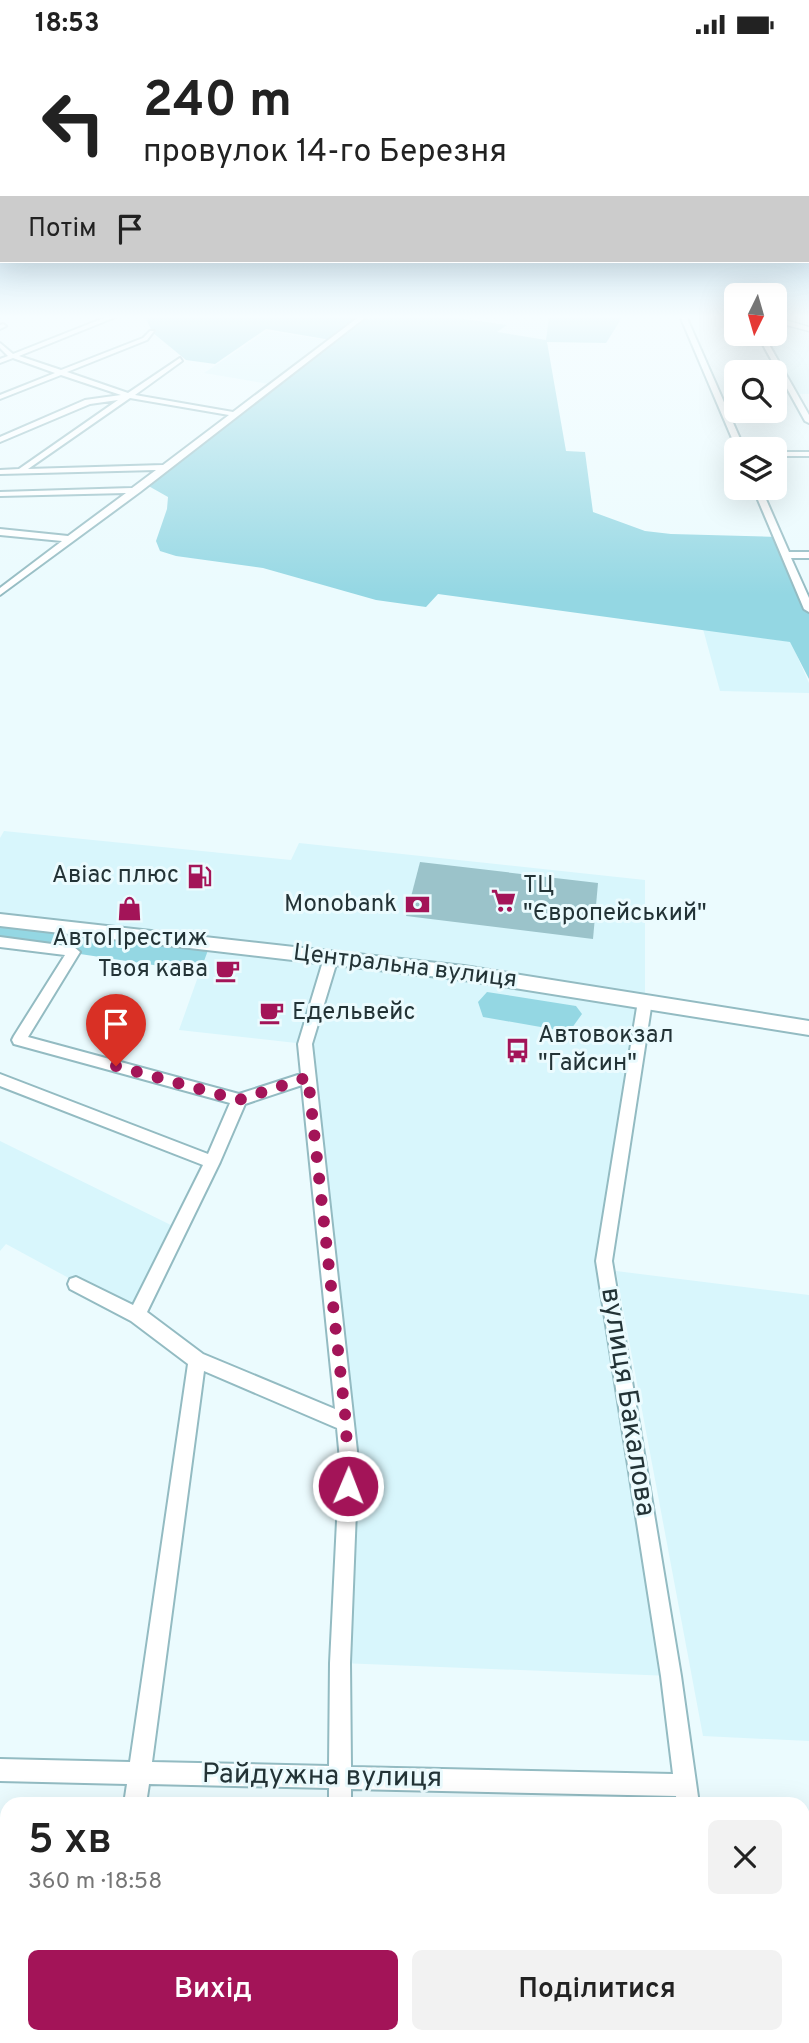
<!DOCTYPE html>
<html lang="uk">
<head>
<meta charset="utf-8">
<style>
	:root { --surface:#fff; --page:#f2f2f2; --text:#222; --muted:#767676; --accent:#a31458 }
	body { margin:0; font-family:Overpass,sans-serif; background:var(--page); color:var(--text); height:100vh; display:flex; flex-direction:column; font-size:26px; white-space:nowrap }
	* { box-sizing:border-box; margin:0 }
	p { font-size:23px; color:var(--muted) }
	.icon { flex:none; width:38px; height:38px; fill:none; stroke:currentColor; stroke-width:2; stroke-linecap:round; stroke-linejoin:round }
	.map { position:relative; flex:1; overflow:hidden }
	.sheet { position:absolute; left:0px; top:1748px; width:810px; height:247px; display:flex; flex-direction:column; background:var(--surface); border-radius:21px 21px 0 0; box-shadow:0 7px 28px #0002 }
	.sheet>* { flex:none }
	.banner { position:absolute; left:0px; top:0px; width:810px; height:214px; box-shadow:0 7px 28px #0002; background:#fff; color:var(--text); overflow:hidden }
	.needle { width:46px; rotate:185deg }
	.buttons { position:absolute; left:724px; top:234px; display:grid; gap:14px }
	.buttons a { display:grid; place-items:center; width:63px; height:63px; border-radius:10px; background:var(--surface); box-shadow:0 7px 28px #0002; font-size:35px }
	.pin { position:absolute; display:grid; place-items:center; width:60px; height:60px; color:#fff; margin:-72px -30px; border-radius:50% 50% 50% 0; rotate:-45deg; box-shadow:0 0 7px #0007 }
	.pin .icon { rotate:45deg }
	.me { position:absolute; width:77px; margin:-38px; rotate:1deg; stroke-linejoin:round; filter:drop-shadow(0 0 5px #0008) }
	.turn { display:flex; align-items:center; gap:24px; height:147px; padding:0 28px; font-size:32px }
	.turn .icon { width:91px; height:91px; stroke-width:2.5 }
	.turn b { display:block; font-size:49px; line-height:60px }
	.then { display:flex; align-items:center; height:66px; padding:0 28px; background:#0003; gap:14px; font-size:26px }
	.round { display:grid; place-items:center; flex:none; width:74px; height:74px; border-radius:10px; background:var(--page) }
	.overview { display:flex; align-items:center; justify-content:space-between; height:119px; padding:0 28px }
	h1 { font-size:42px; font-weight:600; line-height:52px }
	.primary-button { display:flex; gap:14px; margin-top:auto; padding:14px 28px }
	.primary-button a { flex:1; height:80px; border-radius:10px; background:var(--accent); color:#fff; font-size:28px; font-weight:600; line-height:80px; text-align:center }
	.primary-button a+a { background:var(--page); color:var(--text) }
	.status { display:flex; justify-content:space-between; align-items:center; height:49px; padding:0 35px; background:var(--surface); direction:ltr }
	.status svg { height:19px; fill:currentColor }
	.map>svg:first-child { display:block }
</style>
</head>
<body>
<div class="status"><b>18:53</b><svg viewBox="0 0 49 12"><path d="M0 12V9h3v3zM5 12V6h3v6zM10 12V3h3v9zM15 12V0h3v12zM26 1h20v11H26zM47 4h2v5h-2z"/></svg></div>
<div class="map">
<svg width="809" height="1994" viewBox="0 0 809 1994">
	<rect width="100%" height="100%" fill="#ebfbfe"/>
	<path fill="#d8f6fc" d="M 455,267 L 549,267 L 546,291 L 496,283 L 506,276 Z
		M 775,270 L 809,280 L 809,345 L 794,345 L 760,285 L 775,285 Z
		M 267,282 L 332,292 L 275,336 L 204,324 Z
		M 703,580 L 791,593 L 809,634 L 809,644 L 720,642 Z
		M 4,782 L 291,811 L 299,794 L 645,831 L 645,952 L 604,1212 L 671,1627 L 340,1614 L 349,1411 L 305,995 L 179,981 L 210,894 L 0,869 L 0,789 Z
		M 0,1092 L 179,1180 L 137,1266 L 6,1195 L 0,1202 Z
		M 616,1222 L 809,1246 L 809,1692 L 703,1687 Z"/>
	<path fill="#94d7e3" d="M 145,267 L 355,267 L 362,268 L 360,271 C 409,263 458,268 507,276 L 497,283 L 546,291 L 549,267 L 620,267 L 620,272 L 606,294 L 547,293 L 566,402 L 585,403 L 593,463 L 645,482 L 671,485 L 778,488 L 809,560 L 809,630 L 790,593 L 438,545 L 426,558 L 376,551 L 263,519 L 176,507 L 160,502 L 156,492 L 167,460 L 168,448 L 145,435 L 331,291 L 266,280 L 215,315 L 186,311 L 152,283 Z
		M 0,871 L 211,893 L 200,923 L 0,893 Z
		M 487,943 L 576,957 L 582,965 L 569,983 L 483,968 L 478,953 Z"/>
	<path fill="#9bc3ca" d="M 420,813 L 598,834 L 593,890 L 406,867 Z"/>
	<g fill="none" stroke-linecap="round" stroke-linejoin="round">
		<defs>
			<path id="minor" d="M 109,267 L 118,267 L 19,307 L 61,321 L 143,289 L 150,282 L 154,282 L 147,291 L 67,323 L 128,344 L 180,309 L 182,312 L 135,346 L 233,363 L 360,267 L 367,267 L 140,443 L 0,546 L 0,539 L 62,492 L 0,486 L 0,480 L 68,487 L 126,444 L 0,447 L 0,443 L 132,439 L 156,421 L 0,425 L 0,421 L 19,420 L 118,351 L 90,355 L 0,393 L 0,388 L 85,351 L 121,346 L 61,326 L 0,350 L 0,346 L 55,324 L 13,309 L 0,314 L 0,310 L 8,307 L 0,299 L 0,294 L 13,305 ZM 130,349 L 229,366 L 163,416 L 28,420 Z
				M 680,267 L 686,267 L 745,401 L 737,401 Z
				M 0,276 L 3,275 L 6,277 L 0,280 Z
				M 757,285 L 763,285 L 809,366 L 809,374 L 805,372 Z
				M 775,403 L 809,403 L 809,407 L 775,407 Z
				M 753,439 L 761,439 L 789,503 L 809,503 L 809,509 L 791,509 L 809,549 L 809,563 L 804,560 Z
				M 0,888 L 74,898 L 80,903 L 28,988 L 239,1045 L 301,1025 L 298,995 L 324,909 L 331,904 L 338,909 L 312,995 L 358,1411 L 350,1614 L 351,1718 L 673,1725 L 661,1627 L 596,1212 L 638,952 L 645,947 L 650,948 L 652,952 L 612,1212 L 681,1627 L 699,1755 L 677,1755 L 676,1747 L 351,1740 L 351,1755 L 329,1755 L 329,1739 L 149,1735 L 146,1755 L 124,1755 L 127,1735 L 0,1732 L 0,1710 L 130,1713 L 188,1315 L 131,1272 L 70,1240 L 68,1235 L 70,1230 L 76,1228 L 133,1256 L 203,1116 L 0,1037 L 0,1025 L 208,1105 L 230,1054 L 14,995 L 12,991 L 14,987 L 65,906 L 0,898 ZM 302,1036 L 335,1360 L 203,1305 L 147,1263 L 220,1113 L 245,1055 ZM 204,1322 L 337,1379 L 340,1411 L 330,1614 L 329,1717 L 152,1713 Z
				M 95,1988 L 119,1988 L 118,1994 L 94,1994 Z
				M 323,1988 L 347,1988 L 346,1994 L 322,1994 Z
				M 706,1988 L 730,1988 L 731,1994 L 707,1994 Z"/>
			<path id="major" d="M 775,268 L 809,278 L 809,282 L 775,273 Z"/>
			<path id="highway" d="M 0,865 L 464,917 L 809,972 L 809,986 L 464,931 L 0,877 Z"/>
		</defs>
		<use href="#minor" stroke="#93bbc2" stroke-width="4"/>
		<use href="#major" stroke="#93bbc2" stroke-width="3"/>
		<use href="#highway" stroke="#93bbc2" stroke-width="4"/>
		<use href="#minor" fill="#fff" fill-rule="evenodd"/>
		<use href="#major" fill="#fff" fill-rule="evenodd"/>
		<use href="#highway" fill="#fff" fill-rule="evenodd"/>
	</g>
	<linearGradient id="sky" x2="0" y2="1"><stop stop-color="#76b3d7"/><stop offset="0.49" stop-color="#f6fdff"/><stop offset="1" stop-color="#f6fdff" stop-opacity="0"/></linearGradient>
	<rect width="809" height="546" fill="url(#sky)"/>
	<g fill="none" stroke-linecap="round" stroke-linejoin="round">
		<path stroke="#a31458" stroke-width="12" stroke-dasharray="0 21.6" d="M 116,1017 L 239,1051 L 308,1028 L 346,1374 L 348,1437"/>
	</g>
	<defs>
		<symbol id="fuel-bare" viewBox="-9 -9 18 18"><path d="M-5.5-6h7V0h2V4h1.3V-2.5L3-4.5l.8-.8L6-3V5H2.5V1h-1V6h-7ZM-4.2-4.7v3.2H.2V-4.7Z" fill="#a31458" stroke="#ebfbfe" stroke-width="2.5" paint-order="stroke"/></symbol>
		<symbol id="supermarket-bare" viewBox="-9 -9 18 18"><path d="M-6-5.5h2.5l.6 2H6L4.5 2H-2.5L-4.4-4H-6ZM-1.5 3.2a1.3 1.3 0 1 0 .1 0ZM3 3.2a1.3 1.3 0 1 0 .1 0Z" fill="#a31458" stroke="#ebfbfe" stroke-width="2.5" paint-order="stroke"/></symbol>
		<symbol id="bank-bare" viewBox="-9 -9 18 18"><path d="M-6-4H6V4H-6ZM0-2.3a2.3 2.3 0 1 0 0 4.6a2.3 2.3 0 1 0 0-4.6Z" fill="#a31458" stroke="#ebfbfe" stroke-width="2.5" paint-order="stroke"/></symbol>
		<symbol id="shop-bare" viewBox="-9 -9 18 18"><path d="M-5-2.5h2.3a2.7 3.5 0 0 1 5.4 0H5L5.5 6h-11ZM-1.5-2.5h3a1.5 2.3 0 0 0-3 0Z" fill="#a31458" stroke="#ebfbfe" stroke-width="2.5" paint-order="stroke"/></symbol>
		<symbol id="cafe-bare" viewBox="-9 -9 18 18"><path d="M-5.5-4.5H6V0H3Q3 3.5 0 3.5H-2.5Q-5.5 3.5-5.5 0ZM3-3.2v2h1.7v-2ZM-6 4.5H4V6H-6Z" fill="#a31458" stroke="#ebfbfe" stroke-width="2.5" paint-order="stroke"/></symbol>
		<symbol id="bus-bare" viewBox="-9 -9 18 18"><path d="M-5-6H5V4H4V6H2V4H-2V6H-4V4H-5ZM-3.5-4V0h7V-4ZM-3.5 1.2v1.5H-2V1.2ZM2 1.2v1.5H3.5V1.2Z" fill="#a31458" stroke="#ebfbfe" stroke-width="2.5" paint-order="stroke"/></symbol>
	</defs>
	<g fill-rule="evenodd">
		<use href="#fuel-bare" x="182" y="810" width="35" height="35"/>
		<use href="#supermarket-bare" x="486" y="834" width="35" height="35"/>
		<use href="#bank-bare" x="400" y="838" width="35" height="35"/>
		<use href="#shop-bare" x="112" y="842" width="35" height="35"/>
		<use href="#cafe-bare" x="210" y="904" width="35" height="35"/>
		<use href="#cafe-bare" x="254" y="946" width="35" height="35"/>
		<use href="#bus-bare" x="500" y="984" width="35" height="35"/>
	</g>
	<g text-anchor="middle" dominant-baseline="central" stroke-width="6" stroke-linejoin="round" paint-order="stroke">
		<g font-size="24" fill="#233336" stroke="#ebfbfe" text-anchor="end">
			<text x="179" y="827">Авіас плюс</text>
			<text x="523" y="837" text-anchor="start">ТЦ<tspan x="523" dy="28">"Європейський"</tspan></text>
			<text x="397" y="856">Monobank</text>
			<text x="130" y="890" text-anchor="middle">АвтоПрестиж</text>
			<text x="208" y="921">Твоя кава</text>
			<text x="292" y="964" text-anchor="start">Едельвейс</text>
			<text x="538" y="987" text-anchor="start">Автовокзал<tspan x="538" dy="28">"Гайсин"</tspan></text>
		</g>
		<g font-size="24" fill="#233336" stroke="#ebfbfe">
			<text transform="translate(405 918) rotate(7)">Центральна вулиця</text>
		</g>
		<g font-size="28" fill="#233336" stroke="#ebfbfe">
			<text transform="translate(627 1353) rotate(81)">вулиця Бакалова</text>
			<text transform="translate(322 1728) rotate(1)">Райдужна вулиця</text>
		</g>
	</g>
</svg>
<div class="buttons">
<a><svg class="needle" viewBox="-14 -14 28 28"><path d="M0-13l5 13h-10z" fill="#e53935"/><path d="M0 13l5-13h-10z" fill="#767676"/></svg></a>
<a><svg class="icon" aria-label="search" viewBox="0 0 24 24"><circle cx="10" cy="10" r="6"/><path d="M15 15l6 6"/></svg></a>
<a><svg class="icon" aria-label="layers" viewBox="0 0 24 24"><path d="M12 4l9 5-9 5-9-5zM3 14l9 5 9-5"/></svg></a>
</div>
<div class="pin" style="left:116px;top:1017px;background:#d93025"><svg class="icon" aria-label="arrive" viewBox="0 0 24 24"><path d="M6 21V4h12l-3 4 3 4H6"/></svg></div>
<svg class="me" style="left:348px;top:1437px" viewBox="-20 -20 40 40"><circle r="17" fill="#a31458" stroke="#fff" stroke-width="3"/><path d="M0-11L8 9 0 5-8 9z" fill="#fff"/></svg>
<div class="banner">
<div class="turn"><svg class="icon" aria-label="left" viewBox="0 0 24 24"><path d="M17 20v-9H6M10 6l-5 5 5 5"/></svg><div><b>240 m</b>провулок 14-го Березня</div></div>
<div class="then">Потім<svg class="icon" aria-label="arrive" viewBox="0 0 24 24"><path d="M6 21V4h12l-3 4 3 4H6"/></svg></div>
</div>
<section class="sheet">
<div class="overview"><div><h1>5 хв</h1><p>360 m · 18:58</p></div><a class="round"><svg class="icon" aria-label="close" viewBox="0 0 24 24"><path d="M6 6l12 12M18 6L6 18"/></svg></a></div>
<div class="primary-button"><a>Вихід</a><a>Поділитися</a></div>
</section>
</div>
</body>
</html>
